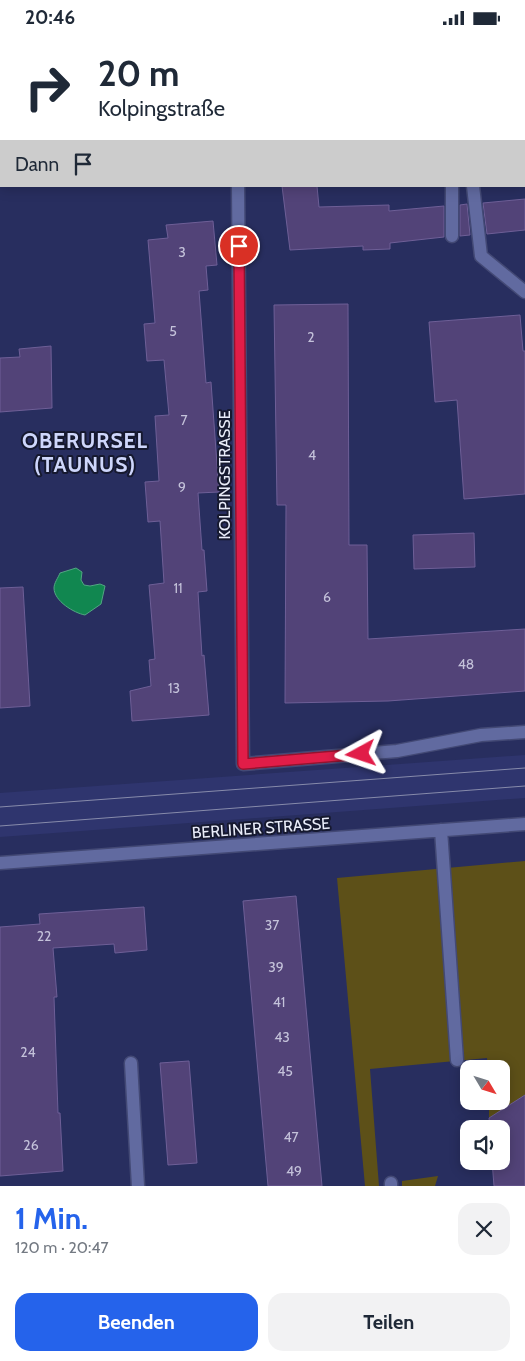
<!DOCTYPE html>
<html lang="de">
<head>
<meta charset="utf-8">
<style>
	:root { --surface:#fff; --page:#f2f2f3; --text:#1f2937; --muted:#747a83; --accent:#2563eb }
	body { margin:0; font-family:Cabin,sans-serif; background:var(--page); color:var(--text); height:100vh; display:flex; flex-direction:column; font-size:19px; white-space:nowrap }
	* { box-sizing:border-box; margin:0 }
	p { font-size:16px; color:var(--muted) }
	.icon { flex:none; width:28px; height:28px; fill:none; stroke:currentColor; stroke-width:2; stroke-linecap:round; stroke-linejoin:round }
	.map { position:relative; height:1151px; overflow:hidden }
	.drawer { display:flex; flex-direction:column; background:var(--surface); flex:1 }
	.drawer>* { flex:none }
	.hud { position:absolute; left:0px; top:0px; width:525px; height:152px; box-shadow:0 2px 12px #0003; background:#fff; color:var(--text); overflow:hidden }
	.needle { width:32px; rotate:128deg }
	.controls { position:absolute; left:460px; top:1025px; display:grid; gap:10px }
	.controls a { display:grid; place-items:center; width:50px; height:50px; border-radius:10px; background:var(--surface); box-shadow:0 2px 12px #0003; font-size:25px }
	.pin { position:absolute; display:grid; place-items:center; width:42px; height:42px; color:#fff; margin:-21px; border:2px solid #fff; border-radius:50%; box-shadow:0 1px 5px #0007 }
	.me { position:absolute; width:55px; margin:-28px; rotate:265deg; stroke-linejoin:round; filter:drop-shadow(0 0 4px #0008) }
	.turn { display:flex; align-items:center; gap:18px; height:105px; padding:0 15px; font-size:22px }
	.turn .icon { width:65px; height:65px; stroke-width:2.5 }
	.turn b { display:block; font-size:35px; line-height:42px }
	.then { display:flex; align-items:center; height:48px; padding:0 15px; background:#0003; gap:10px; font-size:19px }
	.round { display:grid; place-items:center; flex:none; width:52px; height:52px; border-radius:15px; background:var(--page) }
	.overview { display:flex; align-items:center; justify-content:space-between; height:85px; padding:0 15px }
	h1 { font-size:30px; font-weight:700; line-height:38px; color:var(--accent) }
	.cta { display:flex; gap:10px; margin-top:auto; padding:10px 15px }
	.cta a { flex:1; height:58px; border-radius:15px; background:var(--accent); color:#fff; font-size:20px; font-weight:700; line-height:58px; text-align:center }
	.cta a+a { background:var(--page); color:var(--text) }
	.status { display:flex; justify-content:space-between; align-items:center; height:35px; padding:0 25px; background:var(--surface); direction:ltr }
	.status svg { height:14px; fill:currentColor }
	.map>svg:first-child { display:block }
</style>
</head>
<body>
<div class="status"><b>20:46</b><svg viewBox="0 0 49 12"><path d="M0 12V9h3v3zM5 12V6h3v6zM10 12V3h3v9zM15 12V0h3v12zM26 1h20v11H26zM47 4h2v5h-2z"/></svg></div>
<div class="map">
<svg width="525" height="1151" viewBox="0 0 525 1151">
	<rect width="100%" height="100%" fill="#282e5f"/>
	<path fill="#2f356e" d="M 525,720 L 525,763 L 0,802 L 0,758 Z"/>
	<path fill="#5d5018" d="M 525,826 L 525,1063 L 489,1083 L 489,1066 L 501,1066 L 501,1034 L 488,1034 L 487,1023 L 370,1034 L 379,1151 L 365,1151 L 337,843 Z
		M 438,1141 L 435,1151 L 402,1151 L 402,1146 Z"/>
	<path fill="#118750" stroke="#52a683" d="M 76,533 L 82,537 L 81,545 L 84,550 L 90,551 L 100,549 L 105,551 L 101,569 L 85,580 C 74,578 54,566 54,553 C 54,548 58,543 60,538 Z"/>
	<path fill="#524378" stroke="#6e5f97" d="M 282,151 L 317,151 L 319,172 L 389,170 L 389,176 L 444,171 L 444,202 L 390,208 L 390,214 L 363,215 L 363,211 L 290,215 Z
		M 525,164 L 525,195 L 487,199 L 483,168 Z
		M 467,169 L 470,200 L 460,201 L 460,170 Z
		M 213,186 L 217,230 L 206,231 L 208,255 L 199,256 L 206,348 L 211,347 L 219,457 L 198,458 L 202,515 L 204,515 L 207,556 L 198,557 L 202,621 L 204,620 L 209,680 L 132,686 L 130,656 L 151,651 L 149,625 L 155,624 L 149,550 L 164,548 L 160,486 L 148,487 L 145,447 L 159,446 L 155,381 L 169,380 L 164,325 L 147,326 L 144,289 L 155,288 L 148,205 L 168,203 L 166,190 Z
		M 348,269 L 349,510 L 367,510 L 368,604 L 525,594 L 525,656 L 388,666 L 285,668 L 286,470 L 277,470 L 274,270 Z
		M 520,280 L 523,316 L 525,316 L 525,459 L 464,464 L 457,365 L 435,367 L 429,287 Z
		M 51,311 L 52,373 L 0,377 L 0,323 L 20,322 L 19,314 Z
		M 474,498 L 475,532 L 414,534 L 413,500 Z
		M 23,552 L 30,671 L 0,673 L 0,553 Z
		M 296,861 L 322,1151 L 268,1151 L 243,866 Z
		M 144,872 L 147,915 L 115,918 L 114,909 L 53,913 L 57,962 L 54,962 L 58,1078 L 60,1078 L 63,1136 L 0,1141 L 0,892 L 40,889 L 39,879 Z
		M 189,1026 L 197,1128 L 168,1130 L 160,1028 Z
		M 525,1060 L 525,1151 L 494,1151 L 492,1126 L 501,1126 L 501,1094 L 490,1094 L 489,1083 Z"/>
	<g fill="none" stroke-linecap="round" stroke-linejoin="round">
		<defs>
			<path id="minor" d="M 460,0 L 460,1
				M 480,0 L 480,1
				M 196,1 L 213,0
				M 237,1 L 237,0
				M 0,16 L 1,15
				M 238,151 L 243,729 L 397,716 L 481,700 L 525,697
				M 452,151 L 452,201
				M 473,151 L 481,221 L 525,257
				M 441,795 L 457,1025
				M 0,828 L 525,789
				M 131,1028 L 138,1151
				M 391,1148 L 391,1151"/>
		</defs>
		<use href="#minor" stroke="#434975" stroke-width="15"/>
		<use href="#minor" stroke="#616aa0" stroke-width="12"/>
		<path stroke="#878bab" stroke-width="1" d="M 0,772 L 525,733
			M 0,791 L 525,751"/>
	</g>
	<g fill="none" stroke-linecap="round" stroke-linejoin="round">
		<defs>
			<path id="route" d="M 239,211 L 243,729 L 361,719"/>
		</defs>
		<use href="#route" stroke="#92132f" stroke-width="12"/>
		<use href="#route" stroke="#e11d48" stroke-width="9"/>
	</g>
	<g text-anchor="middle" dominant-baseline="central" stroke-width="4" stroke-linejoin="round" paint-order="stroke">
		<g font-size="14" fill="#c4c2da">
			<text x="182" y="217">3</text>
			<text x="173" y="296">5</text>
			<text x="311" y="302">2</text>
			<text x="184" y="385">7</text>
			<text x="312" y="420">4</text>
			<text x="182" y="452">9</text>
			<text x="178" y="553">11</text>
			<text x="327" y="562">6</text>
			<text x="466" y="629">48</text>
			<text x="174" y="653">13</text>
			<text x="272" y="890">37</text>
			<text x="44" y="901">22</text>
			<text x="276" y="932">39</text>
			<text x="279" y="967">41</text>
			<text x="282" y="1002">43</text>
			<text x="28" y="1017">24</text>
			<text x="285" y="1036">45</text>
			<text x="291" y="1102">47</text>
			<text x="31" y="1110">26</text>
			<text x="294" y="1136">49</text>
		</g>
		<g font-size="16" fill="#eaedfa" stroke="#16192f">
			<text transform="translate(224 440) rotate(-90)">KOLPINGSTRASSE</text>
			<text transform="translate(261 793) rotate(-4)">BERLINER STRASSE</text>
		</g>
		<g font-size="21" font-weight="bold" letter-spacing="1" fill="#ced6fb" stroke="#16192f">
			<text x="85" y="405">OBERURSEL<tspan x="85" dy="24">(TAUNUS)</tspan></text>
		</g>
	</g>
</svg>
<div class="controls">
<a><svg class="needle" viewBox="-14 -14 28 28"><path d="M0-13l5 13h-10z" fill="#e53935"/><path d="M0 13l5-13h-10z" fill="#747a83"/></svg></a>
<a><svg class="icon" aria-label="sound" viewBox="0 0 24 24"><path d="M4 9h4l5-4v14l-5-4H4zM17 9q2 3 0 6"/></svg></a>
</div>
<div class="pin" style="left:239px;top:211px;background:#d93025"><svg class="icon" aria-label="arrive" viewBox="0 0 24 24"><path d="M6 21V4h12l-3 4 3 4H6"/></svg></div>
<svg class="me" style="left:361px;top:719px" viewBox="-20 -20 40 40"><path d="M0-17L14 15 0 8-14 15z" fill="#e11d48" stroke="#fff" stroke-width="4"/></svg>
<div class="hud">
<div class="turn"><svg class="icon" aria-label="right" viewBox="0 0 24 24"><path d="M7 20v-9h11M14 6l5 5-5 5"/></svg><div><b>20 m</b>Kolpingstraße</div></div>
<div class="then">Dann<svg class="icon" aria-label="arrive" viewBox="0 0 24 24"><path d="M6 21V4h12l-3 4 3 4H6"/></svg></div>
</div>
</div>
<section class="drawer">
<div class="overview"><div><h1>1 Min.</h1><p>120 m · 20:47</p></div><a class="round"><svg class="icon" aria-label="close" viewBox="0 0 24 24"><path d="M6 6l12 12M18 6L6 18"/></svg></a></div>
<div class="cta"><a>Beenden</a><a>Teilen</a></div>
</section>
</body>
</html>
